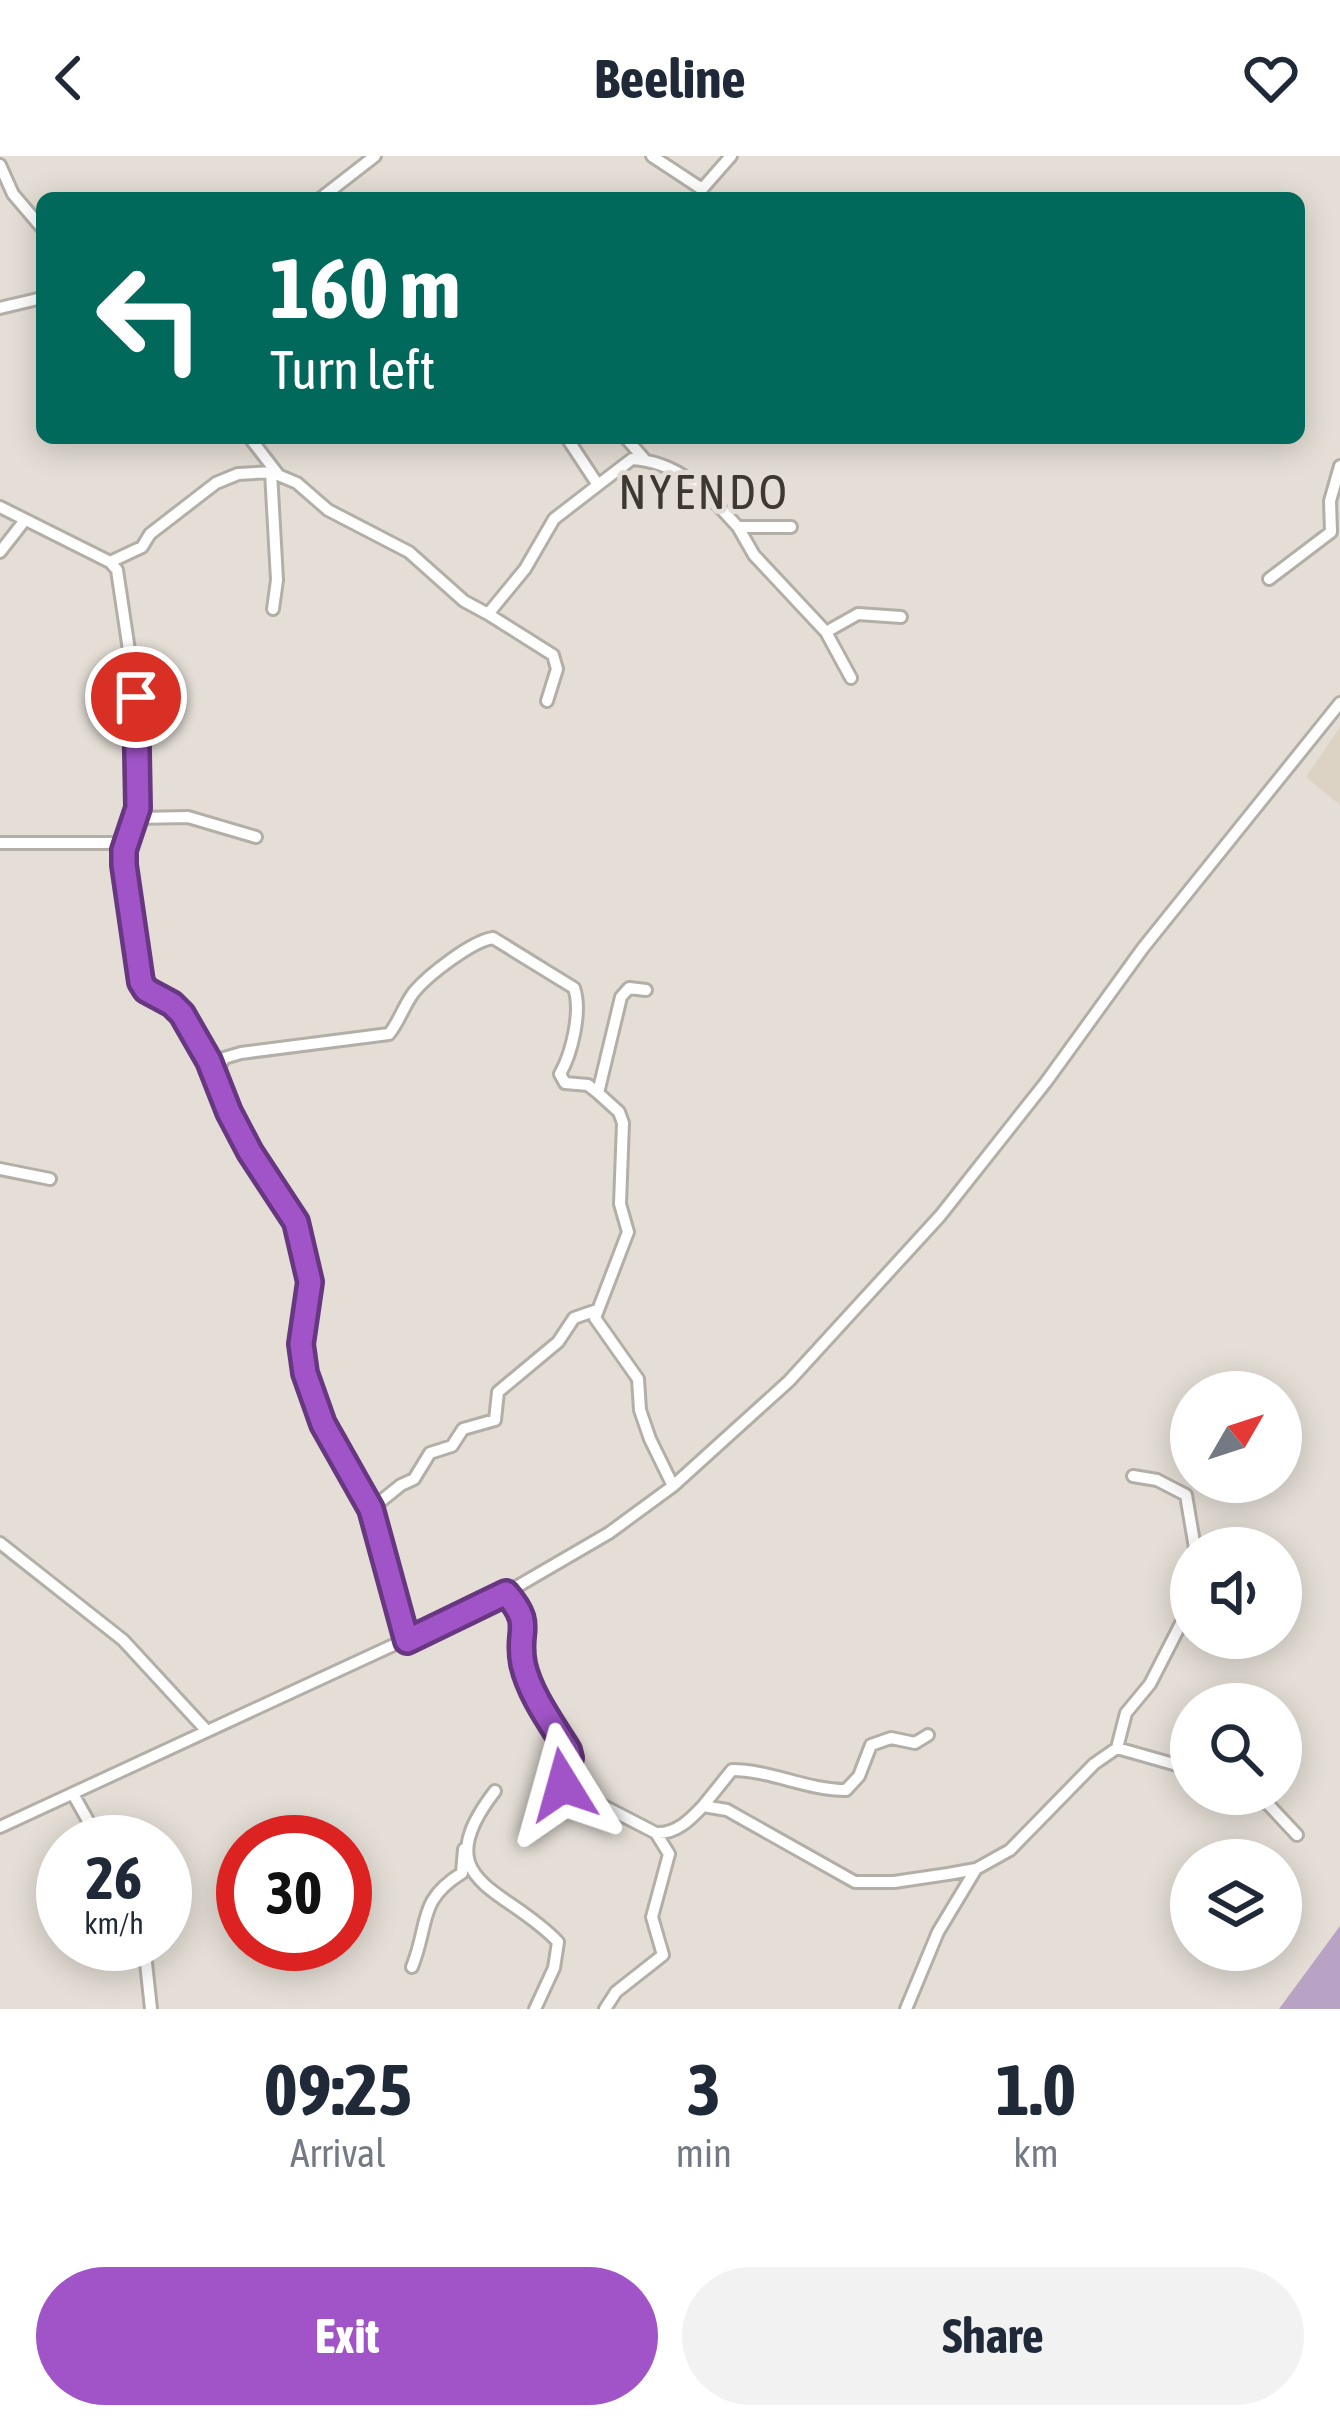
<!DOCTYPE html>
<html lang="en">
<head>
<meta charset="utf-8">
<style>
	:root { --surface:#fff; --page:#f2f2f3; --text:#1f2937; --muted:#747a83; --accent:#a054c7 }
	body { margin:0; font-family:"Asap Condensed",sans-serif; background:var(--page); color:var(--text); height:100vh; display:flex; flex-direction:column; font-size:45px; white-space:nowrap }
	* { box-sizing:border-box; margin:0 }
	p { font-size:39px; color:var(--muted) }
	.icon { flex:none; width:66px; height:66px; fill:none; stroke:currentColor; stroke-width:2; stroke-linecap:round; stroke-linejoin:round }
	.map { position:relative; height:1853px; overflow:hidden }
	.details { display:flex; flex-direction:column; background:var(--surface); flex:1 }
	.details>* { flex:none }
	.hud { position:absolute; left:36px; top:36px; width:1269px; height:252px; border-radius:18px; box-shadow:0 6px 30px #0003; background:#00695c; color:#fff; overflow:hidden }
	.needle { width:78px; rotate:51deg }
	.controls { position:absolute; left:1170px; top:1215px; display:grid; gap:24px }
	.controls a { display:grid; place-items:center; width:132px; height:132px; border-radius:50%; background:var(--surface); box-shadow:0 6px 30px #0003; font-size:60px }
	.speed { position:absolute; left:36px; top:1659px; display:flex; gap:24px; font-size:60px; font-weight:700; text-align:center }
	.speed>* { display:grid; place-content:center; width:156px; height:156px; border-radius:50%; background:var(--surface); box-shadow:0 6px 30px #0003; line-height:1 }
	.speed small { font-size:30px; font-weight:400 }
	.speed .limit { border:18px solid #d22; background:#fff; color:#111 }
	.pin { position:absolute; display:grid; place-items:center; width:102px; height:102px; color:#fff; margin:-51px; border:6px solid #fff; border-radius:50%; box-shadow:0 3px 12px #0007 }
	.me { position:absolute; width:132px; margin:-66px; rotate:352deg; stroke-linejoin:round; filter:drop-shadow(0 0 9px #0008) }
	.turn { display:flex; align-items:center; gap:42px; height:252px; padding:0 36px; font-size:54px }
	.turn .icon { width:156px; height:156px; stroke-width:2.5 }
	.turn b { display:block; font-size:84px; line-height:102px }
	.eta { display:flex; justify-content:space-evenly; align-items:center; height:204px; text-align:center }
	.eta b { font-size:72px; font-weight:700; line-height:84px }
	.cta { display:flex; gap:24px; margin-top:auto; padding:24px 36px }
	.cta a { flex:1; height:138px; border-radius:72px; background:var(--accent); color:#fff; font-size:48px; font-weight:700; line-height:138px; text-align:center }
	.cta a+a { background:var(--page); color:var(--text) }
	header { display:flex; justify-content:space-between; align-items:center; height:156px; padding:0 36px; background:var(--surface); font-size:54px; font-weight:700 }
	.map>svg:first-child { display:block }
</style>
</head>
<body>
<header><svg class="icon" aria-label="back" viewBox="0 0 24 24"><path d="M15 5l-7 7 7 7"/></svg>Beeline<svg class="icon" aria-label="heart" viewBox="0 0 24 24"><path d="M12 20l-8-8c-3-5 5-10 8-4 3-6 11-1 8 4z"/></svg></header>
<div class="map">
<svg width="1340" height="1853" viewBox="0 0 1340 1853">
	<rect width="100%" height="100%" fill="#e4ded6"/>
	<path fill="#ddd3c4" d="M 1340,571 L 1340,649 L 1306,621 Z"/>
	<path fill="#b8a3c5" d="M 1340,1770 L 1340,1853 L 1279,1853 Z"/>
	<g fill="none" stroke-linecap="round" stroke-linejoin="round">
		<defs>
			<path id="minor" d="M 652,0 L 702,33 L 731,0
				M 0,9 L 13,38 L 42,72
				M 321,42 L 375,0
				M 0,152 L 42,142
				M 250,282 L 277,317
				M 626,282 L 645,304
				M 271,316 L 277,424 L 273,453
				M 598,329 L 632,303 C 680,306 707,337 738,371 L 791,371
				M 0,351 L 110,406 L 117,414 L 136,541 L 138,652 L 124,695 L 124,709 L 141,826 L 146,834 L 172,848 L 182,858 L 209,905 L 229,956 L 295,1067 L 310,1127 L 301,1188 L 305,1217 L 323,1268 L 371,1353 L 407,1485
				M 738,371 L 754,399 L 826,476 L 851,522
				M 0,396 L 25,364
				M 110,406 L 142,391 L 150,378 L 216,327 L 238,318 L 271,316 L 297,327 L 328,354 L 409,396 L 464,445 L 488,458 L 525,413 L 554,363 L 598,329 L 567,282
				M 1269,423 L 1331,376 L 1330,345 L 1340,310
				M 488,458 L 553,499 L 557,513 L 547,545
				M 826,476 L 858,458 L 901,461
				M 136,662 L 188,661 L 256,681
				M 0,687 L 127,687
				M 646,834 L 629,832 L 621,841 L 598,937 L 619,956 L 623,967 L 620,1048 L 628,1076 L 595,1162 L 638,1223 L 640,1254 L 650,1283 L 673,1330
				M 215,920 L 224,902 L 241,897 L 389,878 C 399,866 404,849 414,836 C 428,819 472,785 493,782 L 574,832 C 582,855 572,897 560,918 L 565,927 L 588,929 L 598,937
				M 0,1013 L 50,1023
				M 1133,1320 L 1157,1324 L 1186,1339 L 1195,1392
				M 371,1353 L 401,1329 L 414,1323 L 430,1297 L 452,1290 L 463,1273 L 495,1264 L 498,1236 L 558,1186 L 574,1162 L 597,1154
				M 0,1387 L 123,1484 L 206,1574
				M 506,1437 C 536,1473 513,1481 526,1518 C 536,1545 553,1570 568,1595 L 569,1608 L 563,1629 L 656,1677 L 669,1698 L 652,1761 L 663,1799 L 616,1836 L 605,1853
				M 1117,1592 L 1191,1613
				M 495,1635 C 424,1727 505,1730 558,1786 L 554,1812 L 535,1853
				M 73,1638 L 100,1686
				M 1244,1638 L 1268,1648 L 1297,1679
				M 703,1650 L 732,1614 C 770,1614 807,1634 846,1634 L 859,1620 L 871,1589 L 891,1582 L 915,1587 L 928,1579
				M 0,1671 L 506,1437 L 609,1377 L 673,1330 L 789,1225 L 940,1060 L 1046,926 L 1143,792 L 1340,547
				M 656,1677 C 676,1678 690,1664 703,1650 L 727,1654 L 855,1726 L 894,1726 L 948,1718 L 976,1713 L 1010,1694 L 1094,1608 L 1117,1592 L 1126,1557 L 1150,1528 L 1191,1448
				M 144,1788 L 151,1853
				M 412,1811 C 430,1766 417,1745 462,1717 L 464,1693
				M 906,1853 L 938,1776 L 976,1713"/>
		</defs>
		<use href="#minor" stroke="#b3aea6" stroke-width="16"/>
		<use href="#minor" stroke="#fff" stroke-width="10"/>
	</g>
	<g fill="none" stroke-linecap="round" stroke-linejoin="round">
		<defs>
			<path id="route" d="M 136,541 L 138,652 L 124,694 L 124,709 L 141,826 L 146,834 L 172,848 L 182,858 L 209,905 L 229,956 L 250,996 L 296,1066 L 310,1126 L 301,1188 L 305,1217 L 323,1268 L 371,1353 L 407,1485 L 506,1437 C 535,1471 516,1472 523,1508 C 530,1539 552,1568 568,1594 L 570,1602 L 563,1629"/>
		</defs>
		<use href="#route" stroke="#683781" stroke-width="30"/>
		<use href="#route" stroke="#a054c7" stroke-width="21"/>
	</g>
	<g text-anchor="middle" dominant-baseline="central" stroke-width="10" stroke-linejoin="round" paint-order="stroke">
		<g font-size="48" letter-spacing="3" fill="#3d3932" stroke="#e4ded6">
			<text x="704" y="335">NYENDO</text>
		</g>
	</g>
</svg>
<div class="controls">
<a><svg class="needle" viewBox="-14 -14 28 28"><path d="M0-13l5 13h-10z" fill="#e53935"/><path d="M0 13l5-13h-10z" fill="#747a83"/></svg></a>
<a><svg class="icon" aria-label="sound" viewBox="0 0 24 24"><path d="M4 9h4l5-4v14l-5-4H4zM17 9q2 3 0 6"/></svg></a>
<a><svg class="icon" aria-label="search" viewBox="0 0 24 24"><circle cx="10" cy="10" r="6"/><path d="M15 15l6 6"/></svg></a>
<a><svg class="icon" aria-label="layers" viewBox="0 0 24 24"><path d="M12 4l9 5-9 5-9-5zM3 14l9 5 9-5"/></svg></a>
</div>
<div class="speed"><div>26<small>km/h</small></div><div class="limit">30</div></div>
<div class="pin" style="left:136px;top:541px;background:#d93025"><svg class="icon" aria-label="arrive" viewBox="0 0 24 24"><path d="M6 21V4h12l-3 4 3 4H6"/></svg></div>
<svg class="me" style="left:563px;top:1629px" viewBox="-20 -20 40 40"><path d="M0-17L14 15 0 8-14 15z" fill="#a054c7" stroke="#fff" stroke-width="4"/></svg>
<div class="hud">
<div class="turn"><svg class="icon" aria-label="left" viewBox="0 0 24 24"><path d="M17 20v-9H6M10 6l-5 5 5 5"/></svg><div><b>160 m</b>Turn left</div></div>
</div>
</div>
<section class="details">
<div class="eta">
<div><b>09:25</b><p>Arrival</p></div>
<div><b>3</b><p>min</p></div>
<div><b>1.0</b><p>km</p></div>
</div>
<div class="cta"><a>Exit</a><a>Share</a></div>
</section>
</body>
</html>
